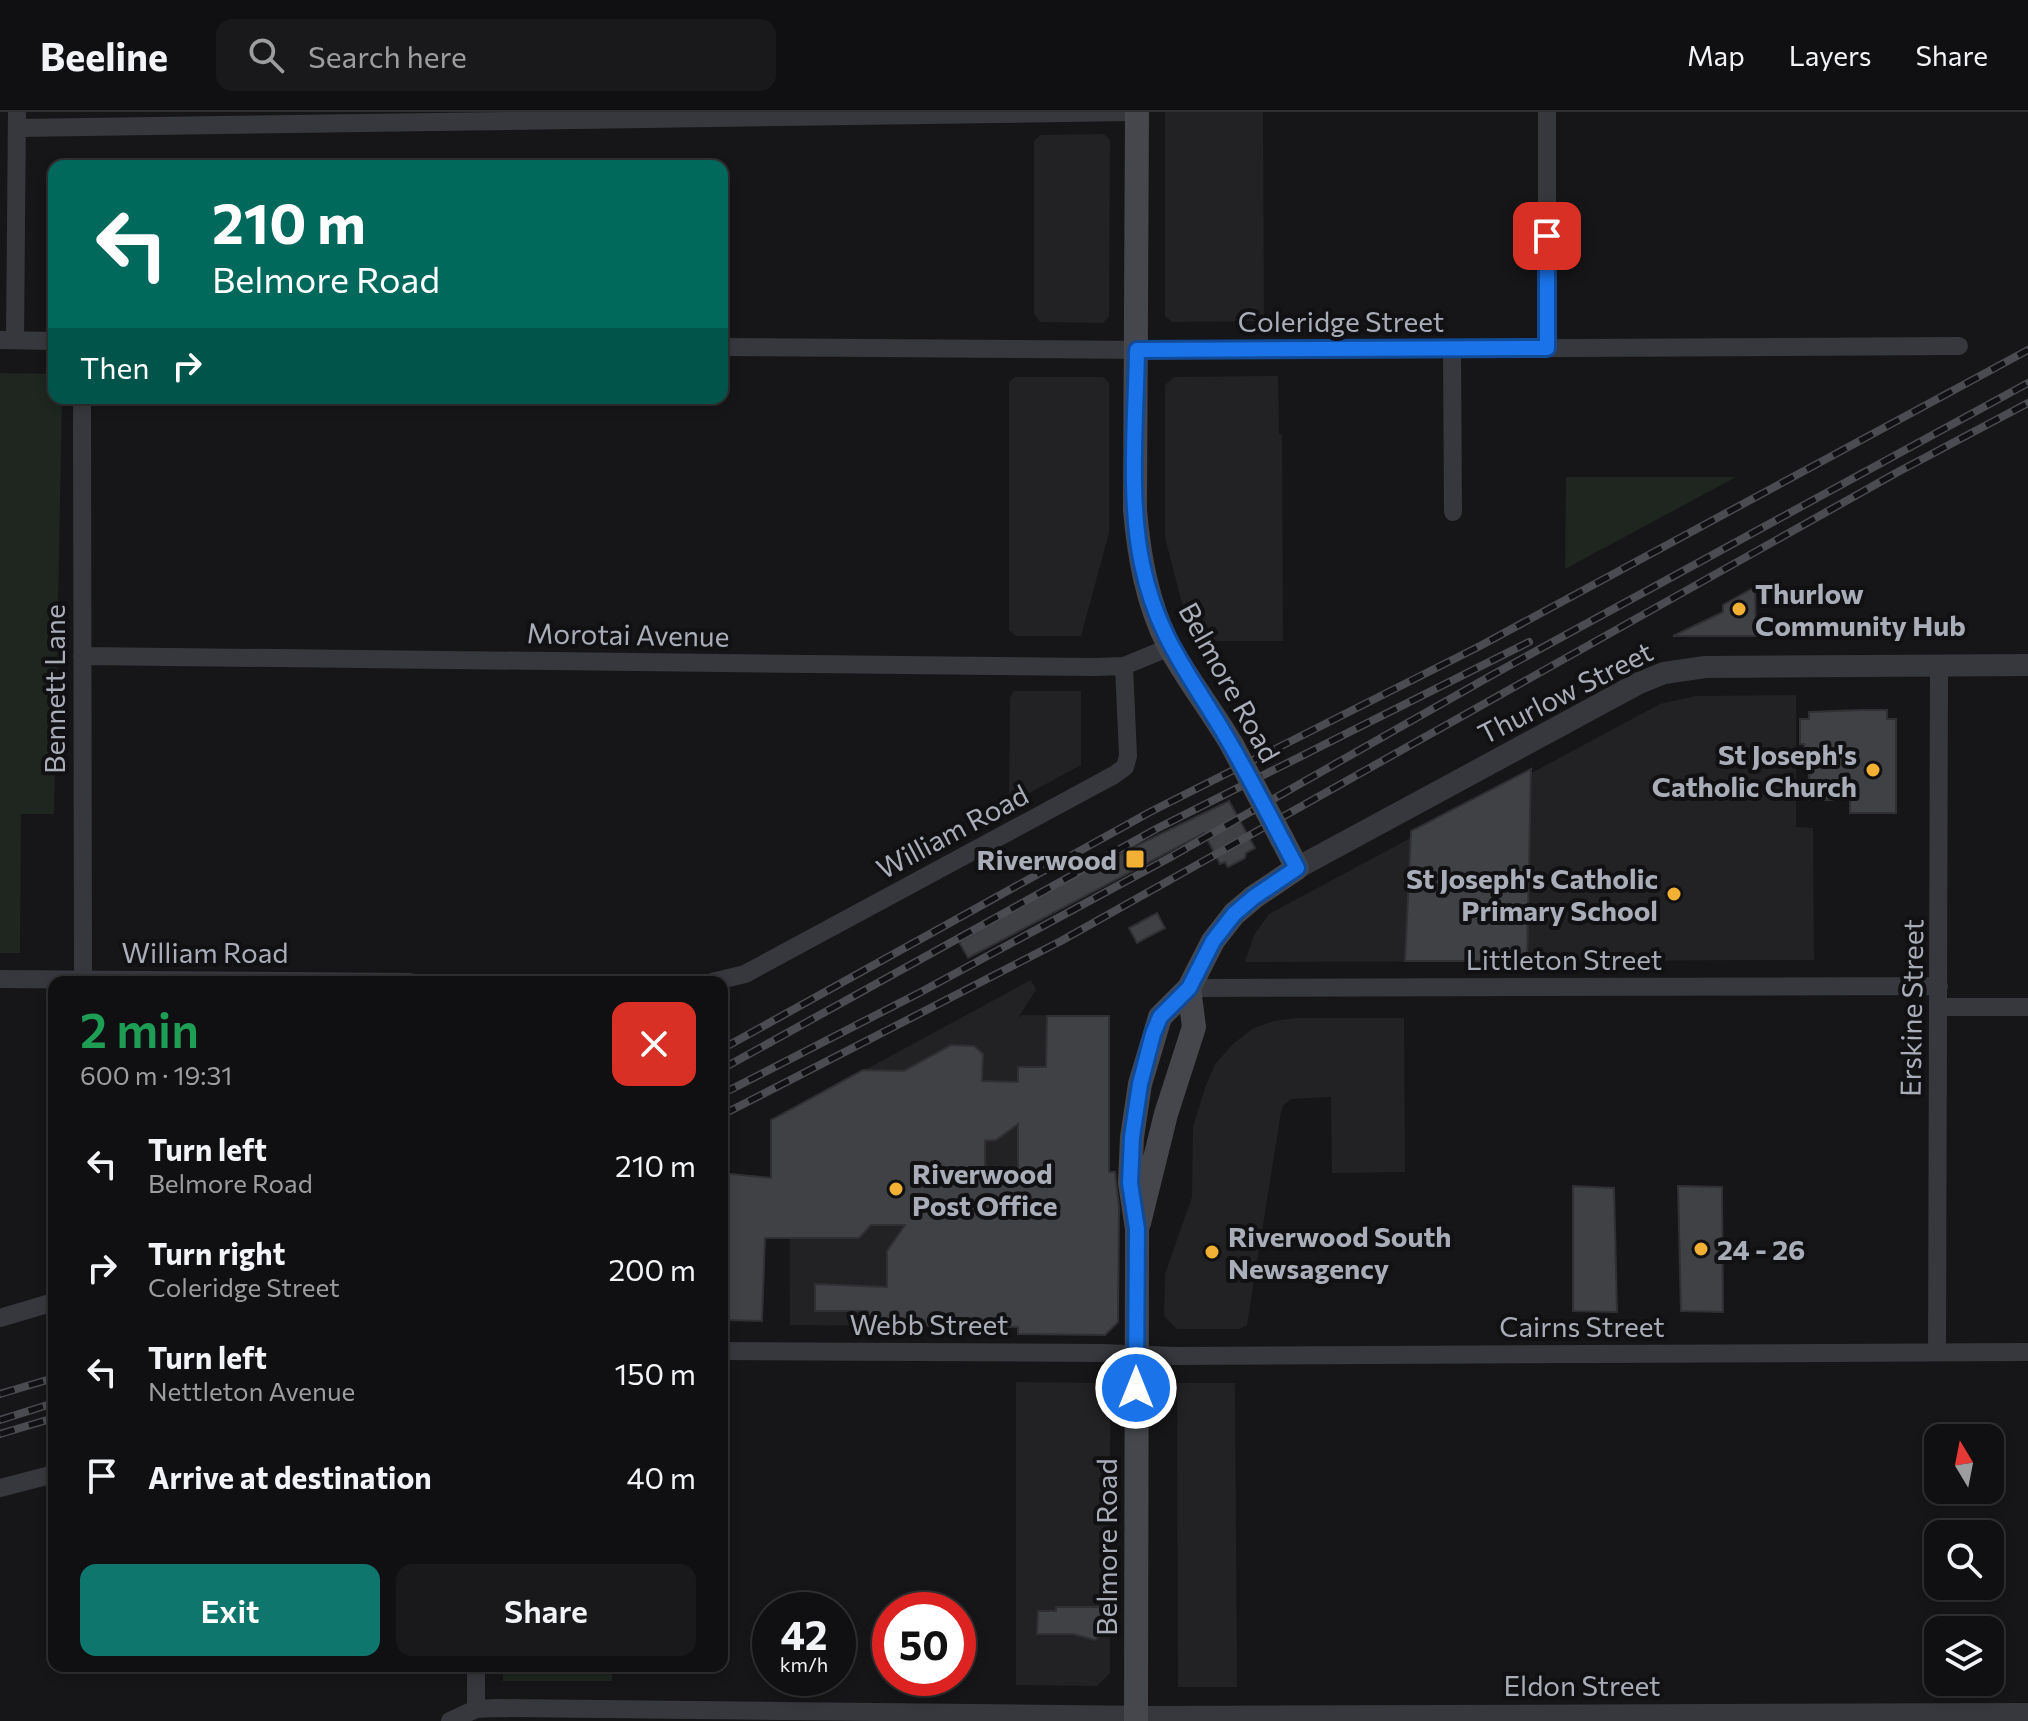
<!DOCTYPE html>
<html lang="en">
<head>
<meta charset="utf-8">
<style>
	:root { --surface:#101012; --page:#19191b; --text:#f1f3f6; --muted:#9c9d9f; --line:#303032; --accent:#0f766e }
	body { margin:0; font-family:Commissioner,sans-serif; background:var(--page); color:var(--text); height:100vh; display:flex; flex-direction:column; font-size:30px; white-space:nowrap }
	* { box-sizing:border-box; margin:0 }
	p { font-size:26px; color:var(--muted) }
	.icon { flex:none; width:44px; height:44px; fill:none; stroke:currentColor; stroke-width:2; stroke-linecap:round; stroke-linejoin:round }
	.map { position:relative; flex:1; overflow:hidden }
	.drawer { position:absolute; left:48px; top:864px; width:680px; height:696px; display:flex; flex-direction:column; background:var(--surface); border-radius:16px; box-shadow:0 4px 12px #0003,0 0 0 2px var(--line) }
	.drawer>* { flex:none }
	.guide { position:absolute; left:48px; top:48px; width:680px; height:244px; border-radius:16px; box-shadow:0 4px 12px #0003,0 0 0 2px var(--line); background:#00695c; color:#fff; overflow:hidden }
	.needle { width:52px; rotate:350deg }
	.controls { position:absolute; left:1924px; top:1312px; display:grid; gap:16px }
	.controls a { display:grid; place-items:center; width:80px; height:80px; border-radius:16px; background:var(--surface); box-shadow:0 4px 12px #0003,0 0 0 2px var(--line); font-size:40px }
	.speed { position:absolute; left:752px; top:1480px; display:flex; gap:16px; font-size:40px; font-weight:700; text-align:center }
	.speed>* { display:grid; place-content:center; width:104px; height:104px; border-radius:50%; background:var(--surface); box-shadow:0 4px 12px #0003,0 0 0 2px var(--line); line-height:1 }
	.speed small { font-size:20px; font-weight:400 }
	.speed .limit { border:12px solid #d22; background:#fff; color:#111 }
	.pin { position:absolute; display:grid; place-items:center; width:68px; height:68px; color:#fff; margin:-34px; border-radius:16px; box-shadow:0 4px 12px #0006 }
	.me { position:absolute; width:88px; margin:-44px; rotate:0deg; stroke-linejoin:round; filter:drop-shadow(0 0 6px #0008) }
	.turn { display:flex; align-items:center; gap:28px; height:168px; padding:0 32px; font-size:36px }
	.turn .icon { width:104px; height:104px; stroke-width:2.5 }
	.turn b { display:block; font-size:56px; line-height:68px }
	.then { display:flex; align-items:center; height:76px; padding:0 32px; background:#0003; gap:16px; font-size:30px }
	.round { display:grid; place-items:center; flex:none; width:84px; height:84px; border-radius:16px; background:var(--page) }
	.summary { display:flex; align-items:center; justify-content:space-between; height:136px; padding:0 32px }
	h1 { font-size:48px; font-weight:600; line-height:60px; color:#1e9e55 }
	.button { display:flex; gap:16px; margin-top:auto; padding:16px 32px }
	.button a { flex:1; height:92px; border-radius:16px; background:var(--accent); color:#fff; font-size:32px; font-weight:600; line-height:92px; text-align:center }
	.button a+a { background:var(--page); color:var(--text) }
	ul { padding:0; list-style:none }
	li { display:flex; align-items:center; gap:24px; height:104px; padding:0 32px }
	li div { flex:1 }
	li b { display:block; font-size:30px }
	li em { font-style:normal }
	header { display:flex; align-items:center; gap:48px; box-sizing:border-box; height:112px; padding:0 40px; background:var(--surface); border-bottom:2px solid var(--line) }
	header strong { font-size:38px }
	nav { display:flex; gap:44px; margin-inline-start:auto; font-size:28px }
	.search { width:560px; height:72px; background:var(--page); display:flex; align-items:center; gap:20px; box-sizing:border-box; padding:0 28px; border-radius:16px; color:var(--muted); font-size:30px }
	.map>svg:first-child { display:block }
</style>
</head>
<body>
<header>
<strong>Beeline</strong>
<div class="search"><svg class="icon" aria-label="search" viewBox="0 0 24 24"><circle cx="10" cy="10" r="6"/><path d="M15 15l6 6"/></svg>Search here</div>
<nav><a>Map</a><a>Layers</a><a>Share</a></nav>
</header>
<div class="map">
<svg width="2028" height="1609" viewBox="0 0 2028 1609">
	<rect width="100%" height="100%" fill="#161618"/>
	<path fill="#222225" d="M 1165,0 L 1263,0 L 1264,209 L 1172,210 L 1165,204 Z
		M 1104,22 L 1110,28 L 1109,204 L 1103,211 L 1040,210 L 1034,202 L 1034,29 L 1040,23 Z
		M 1278,264 L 1279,322 L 1282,323 L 1283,529 L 1192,529 L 1165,426 L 1165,273 L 1174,265 Z
		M 1015,265 L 1103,265 L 1109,271 L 1109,421 L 1081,524 L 1016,524 L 1009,518 L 1009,270 Z
		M 1014,579 L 1081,579 L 1081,653 L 1009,692 L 1010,586 Z
		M 1796,583 L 1796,715 L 1813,716 L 1814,848 L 1245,850 L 1254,823 L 1269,802 L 1660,592 L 1695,584 Z
		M 1031,868 L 1036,878 L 1018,906 L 1022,903 L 1098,904 L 1105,907 L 1109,914 L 1109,1207 L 1101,1216 L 790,1213 L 789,999 Z
		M 1297,906 L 1404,906 L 1405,1060 L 1332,1061 L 1331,985 L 1291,987 L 1283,994 L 1281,1000 L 1247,1213 L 1240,1217 L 1177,1217 L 1164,1204 L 1165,1162 L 1192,1085 L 1193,1015 L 1206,973 L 1216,951 L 1233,932 L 1252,917 L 1273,909 Z
		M 1016,1270 L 1097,1271 L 1110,1283 L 1110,1561 L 1097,1574 L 1016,1573 Z
		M 1177,1271 L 1235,1271 L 1237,1575 L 1178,1575 Z"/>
	<path fill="#1e261f" d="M 0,261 L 54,262 L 54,286 L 62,286 L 54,702 L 21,702 L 20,841 L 0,841 Z
		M 1566,365 L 1736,365 L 1565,457 Z
		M 503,1554 L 612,1554 L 612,1569 L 503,1569 Z"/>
	<path fill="#404145" stroke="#303034" stroke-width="2" fill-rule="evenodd" d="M 1755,475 L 1756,524 L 1673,524 L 1723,500 L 1723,493 Z
		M 1860,598 L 1887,598 L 1887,607 L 1896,607 L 1896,701 L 1850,701 L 1850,688 L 1809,688 L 1809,641 L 1805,641 L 1804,632 L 1800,632 L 1800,607 L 1809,607 L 1809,600 Z
		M 1531,657 L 1527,849 L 1405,849 L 1411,719 Z
		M 1229,689 L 1255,736 L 1246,741 L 1245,746 L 1228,755 L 1225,750 L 1220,752 L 1204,721 L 968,846 L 959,830 L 1090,756 Z
		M 1157,801 L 1165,816 L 1137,831 L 1129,816 Z
		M 1047,904 L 1109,904 L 1109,1060 L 1115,1060 L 1119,1095 L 1118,1210 L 1105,1223 L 1018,1222 L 1018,1215 L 868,1213 L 868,1199 L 815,1199 L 815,1172 L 887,1175 L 887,1139 L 905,1113 L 871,1113 L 859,1126 L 765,1126 L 762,1209 L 722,1208 L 722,1061 L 771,1066 L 771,1008 L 863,958 L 904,959 L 951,933 L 974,934 L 983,942 L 982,969 L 1018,970 L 1018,955 L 1046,955 ZM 1018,1012 L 1018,1059 L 985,1060 L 985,1029 L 996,1028 Z
		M 1573,1074 L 1614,1076 L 1617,1200 L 1573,1199 Z
		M 1678,1074 L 1722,1075 L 1723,1200 L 1681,1199 Z
		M 1056,1495 L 1102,1495 L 1102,1504 L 1109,1511 L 1108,1518 L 1095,1528 L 1073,1522 L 1037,1522 L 1038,1499 L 1056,1499 Z"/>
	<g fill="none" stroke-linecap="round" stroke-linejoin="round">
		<path stroke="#37383d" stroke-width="18" d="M 1547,0 L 1547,236
			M 17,16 L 1134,0
			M 0,228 L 54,229
			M 15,228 L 17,0
			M 722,235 L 1154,238 L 1959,234
			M 1452,237 L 1453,400
			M 82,286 L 83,868
			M 82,544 L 1096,555 L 1124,554 L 1170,535
			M 0,867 L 410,870
			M 712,870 L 745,862 L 1114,663 L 1125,655 L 1128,644 L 1124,554
			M 1189,876 L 1939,874
			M 1938,895 L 2028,895
			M 0,1206 L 54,1190
			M 722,1239 L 1102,1241 L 1175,1244 L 2028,1240
			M 1937,1240 L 1939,554
			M 0,1376 L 54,1362
			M 476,1597 L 476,1554
			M 450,1609 L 476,1597 L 497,1596 L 1153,1603 L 2028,1600"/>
		<path stroke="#37383d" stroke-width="22" d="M 1297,756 L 1639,571 L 1664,561 L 1705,555 L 2028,553"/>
		<path stroke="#45474d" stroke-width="24" d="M 1137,0 L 1135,398 C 1139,444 1147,490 1168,532 C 1187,567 1212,599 1232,633
			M 1139,1111 L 1166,1002 L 1194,915 L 1189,876
			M 1136,1609 L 1137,1117 L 1130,1071 L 1132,1025 L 1140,972 L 1160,905 L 1189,876 L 1213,829 L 1234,802 L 1254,785 L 1297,756 L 1282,727"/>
		<defs>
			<path id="rail" d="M 722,937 L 1150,700 L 1480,534 L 2028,238
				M 722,957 L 1156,717 L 1529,530
				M 722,982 L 919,881 L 1169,746 L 1494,562 L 2028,271
				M 722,1003 L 1061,829 L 1896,361 L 2028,291
				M 0,1282 L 54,1266
				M 0,1308 L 54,1291
				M 0,1322 L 54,1306"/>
		</defs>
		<use href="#rail" stroke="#4a4c52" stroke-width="8"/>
		<use href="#rail" stroke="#111113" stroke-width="5" stroke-dasharray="15" stroke-linecap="butt"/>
		<path stroke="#45474d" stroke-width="24" d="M 1232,633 L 1282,727"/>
	</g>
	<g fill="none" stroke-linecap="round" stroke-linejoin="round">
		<defs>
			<path id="route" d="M 1136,1276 L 1137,1117 L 1130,1071 L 1132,1025 L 1140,972 L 1153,922 L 1160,905 L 1189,876 L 1213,829 L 1234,802 L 1254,785 L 1297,756 C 1273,711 1250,665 1224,621 C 1188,560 1157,524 1142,452 C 1128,386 1136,305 1137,238 L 1547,236 L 1547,124"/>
		</defs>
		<use href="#route" stroke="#114b97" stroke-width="20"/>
		<use href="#route" stroke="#1a73e8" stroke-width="14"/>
	</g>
	<g fill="#f2b134" stroke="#111113" stroke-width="3">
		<circle cx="1739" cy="497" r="8"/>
		<circle cx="1873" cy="658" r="8"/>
		<rect x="1125" y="737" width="20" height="20" rx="4"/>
		<circle cx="1674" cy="782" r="8"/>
		<circle cx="896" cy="1077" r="8"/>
		<circle cx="1701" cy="1137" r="8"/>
		<circle cx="1212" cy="1140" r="8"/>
	</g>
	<g text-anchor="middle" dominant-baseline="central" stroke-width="8" stroke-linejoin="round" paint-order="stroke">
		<g font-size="28" fill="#a8adb8" stroke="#111113">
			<text x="1341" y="209">Coleridge Street</text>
			<text transform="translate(628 522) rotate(1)">Morotai Avenue</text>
			<text transform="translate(1230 570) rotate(61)">Belmore Road</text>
			<text transform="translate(54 577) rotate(-90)">Bennett Lane</text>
			<text transform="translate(1565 580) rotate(-27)">Thurlow Street</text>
			<text transform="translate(952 719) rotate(-28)">William Road</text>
			<text x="205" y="840">William Road</text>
			<text x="1564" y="847">Littleton Street</text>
			<text transform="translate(1911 896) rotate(-89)">Erskine Street</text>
			<text x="929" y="1212">Webb Street</text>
			<text x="1582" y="1214">Cairns Street</text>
			<text transform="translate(1106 1435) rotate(-90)">Belmore Road</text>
			<text x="1582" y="1573">Eldon Street</text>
		</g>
		<g font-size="28" font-weight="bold" fill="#a8adb8" stroke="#111113" text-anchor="start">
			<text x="1755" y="481">Thurlow<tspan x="1755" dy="32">Community Hub</tspan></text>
			<text x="1857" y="642" text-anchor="end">St Joseph's<tspan x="1857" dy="32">Catholic Church</tspan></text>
			<text x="1117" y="747" text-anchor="end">Riverwood</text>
			<text x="1658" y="766" text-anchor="end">St Joseph's Catholic<tspan x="1658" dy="32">Primary School</tspan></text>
			<text x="912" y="1061">Riverwood<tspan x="912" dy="32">Post Office</tspan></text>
			<text x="1228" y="1124">Riverwood South<tspan x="1228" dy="32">Newsagency</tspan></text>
			<text x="1717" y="1137">24 - 26</text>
		</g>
	</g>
</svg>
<div class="controls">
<a><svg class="needle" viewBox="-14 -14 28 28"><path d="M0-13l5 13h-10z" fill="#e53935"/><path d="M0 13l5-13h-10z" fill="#9c9d9f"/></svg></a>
<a><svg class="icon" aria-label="search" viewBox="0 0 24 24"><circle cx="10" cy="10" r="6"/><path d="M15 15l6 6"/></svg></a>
<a><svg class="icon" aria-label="layers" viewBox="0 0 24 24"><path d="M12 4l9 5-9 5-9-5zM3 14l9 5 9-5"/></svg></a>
</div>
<div class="speed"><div>42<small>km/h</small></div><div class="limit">50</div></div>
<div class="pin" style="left:1547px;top:124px;background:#d93025"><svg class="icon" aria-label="arrive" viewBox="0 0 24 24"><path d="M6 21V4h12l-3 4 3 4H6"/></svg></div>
<svg class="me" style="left:1136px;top:1276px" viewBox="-20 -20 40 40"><circle r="17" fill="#1a73e8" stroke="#fff" stroke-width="3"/><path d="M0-11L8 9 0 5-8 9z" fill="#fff"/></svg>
<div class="guide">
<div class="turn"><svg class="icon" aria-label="left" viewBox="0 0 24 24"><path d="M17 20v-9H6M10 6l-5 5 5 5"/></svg><div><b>210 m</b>Belmore Road</div></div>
<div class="then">Then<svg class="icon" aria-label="right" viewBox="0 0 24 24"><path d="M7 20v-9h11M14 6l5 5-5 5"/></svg></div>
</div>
<section class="drawer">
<div class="summary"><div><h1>2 min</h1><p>600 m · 19:31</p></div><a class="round" style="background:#d93025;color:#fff"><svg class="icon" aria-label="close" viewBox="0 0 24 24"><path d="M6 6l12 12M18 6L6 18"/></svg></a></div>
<ul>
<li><svg class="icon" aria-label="left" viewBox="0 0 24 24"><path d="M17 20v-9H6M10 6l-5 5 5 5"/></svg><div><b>Turn left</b><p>Belmore Road</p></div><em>210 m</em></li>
<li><svg class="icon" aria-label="right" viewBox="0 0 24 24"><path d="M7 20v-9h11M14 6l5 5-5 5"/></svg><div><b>Turn right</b><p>Coleridge Street</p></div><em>200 m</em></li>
<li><svg class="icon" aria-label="left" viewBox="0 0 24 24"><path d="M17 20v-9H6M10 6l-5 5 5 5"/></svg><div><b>Turn left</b><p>Nettleton Avenue</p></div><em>150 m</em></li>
<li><svg class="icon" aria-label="arrive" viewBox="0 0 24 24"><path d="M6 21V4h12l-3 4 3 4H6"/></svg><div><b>Arrive at destination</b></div><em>40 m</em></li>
</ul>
<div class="button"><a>Exit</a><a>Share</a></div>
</section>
</div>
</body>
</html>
